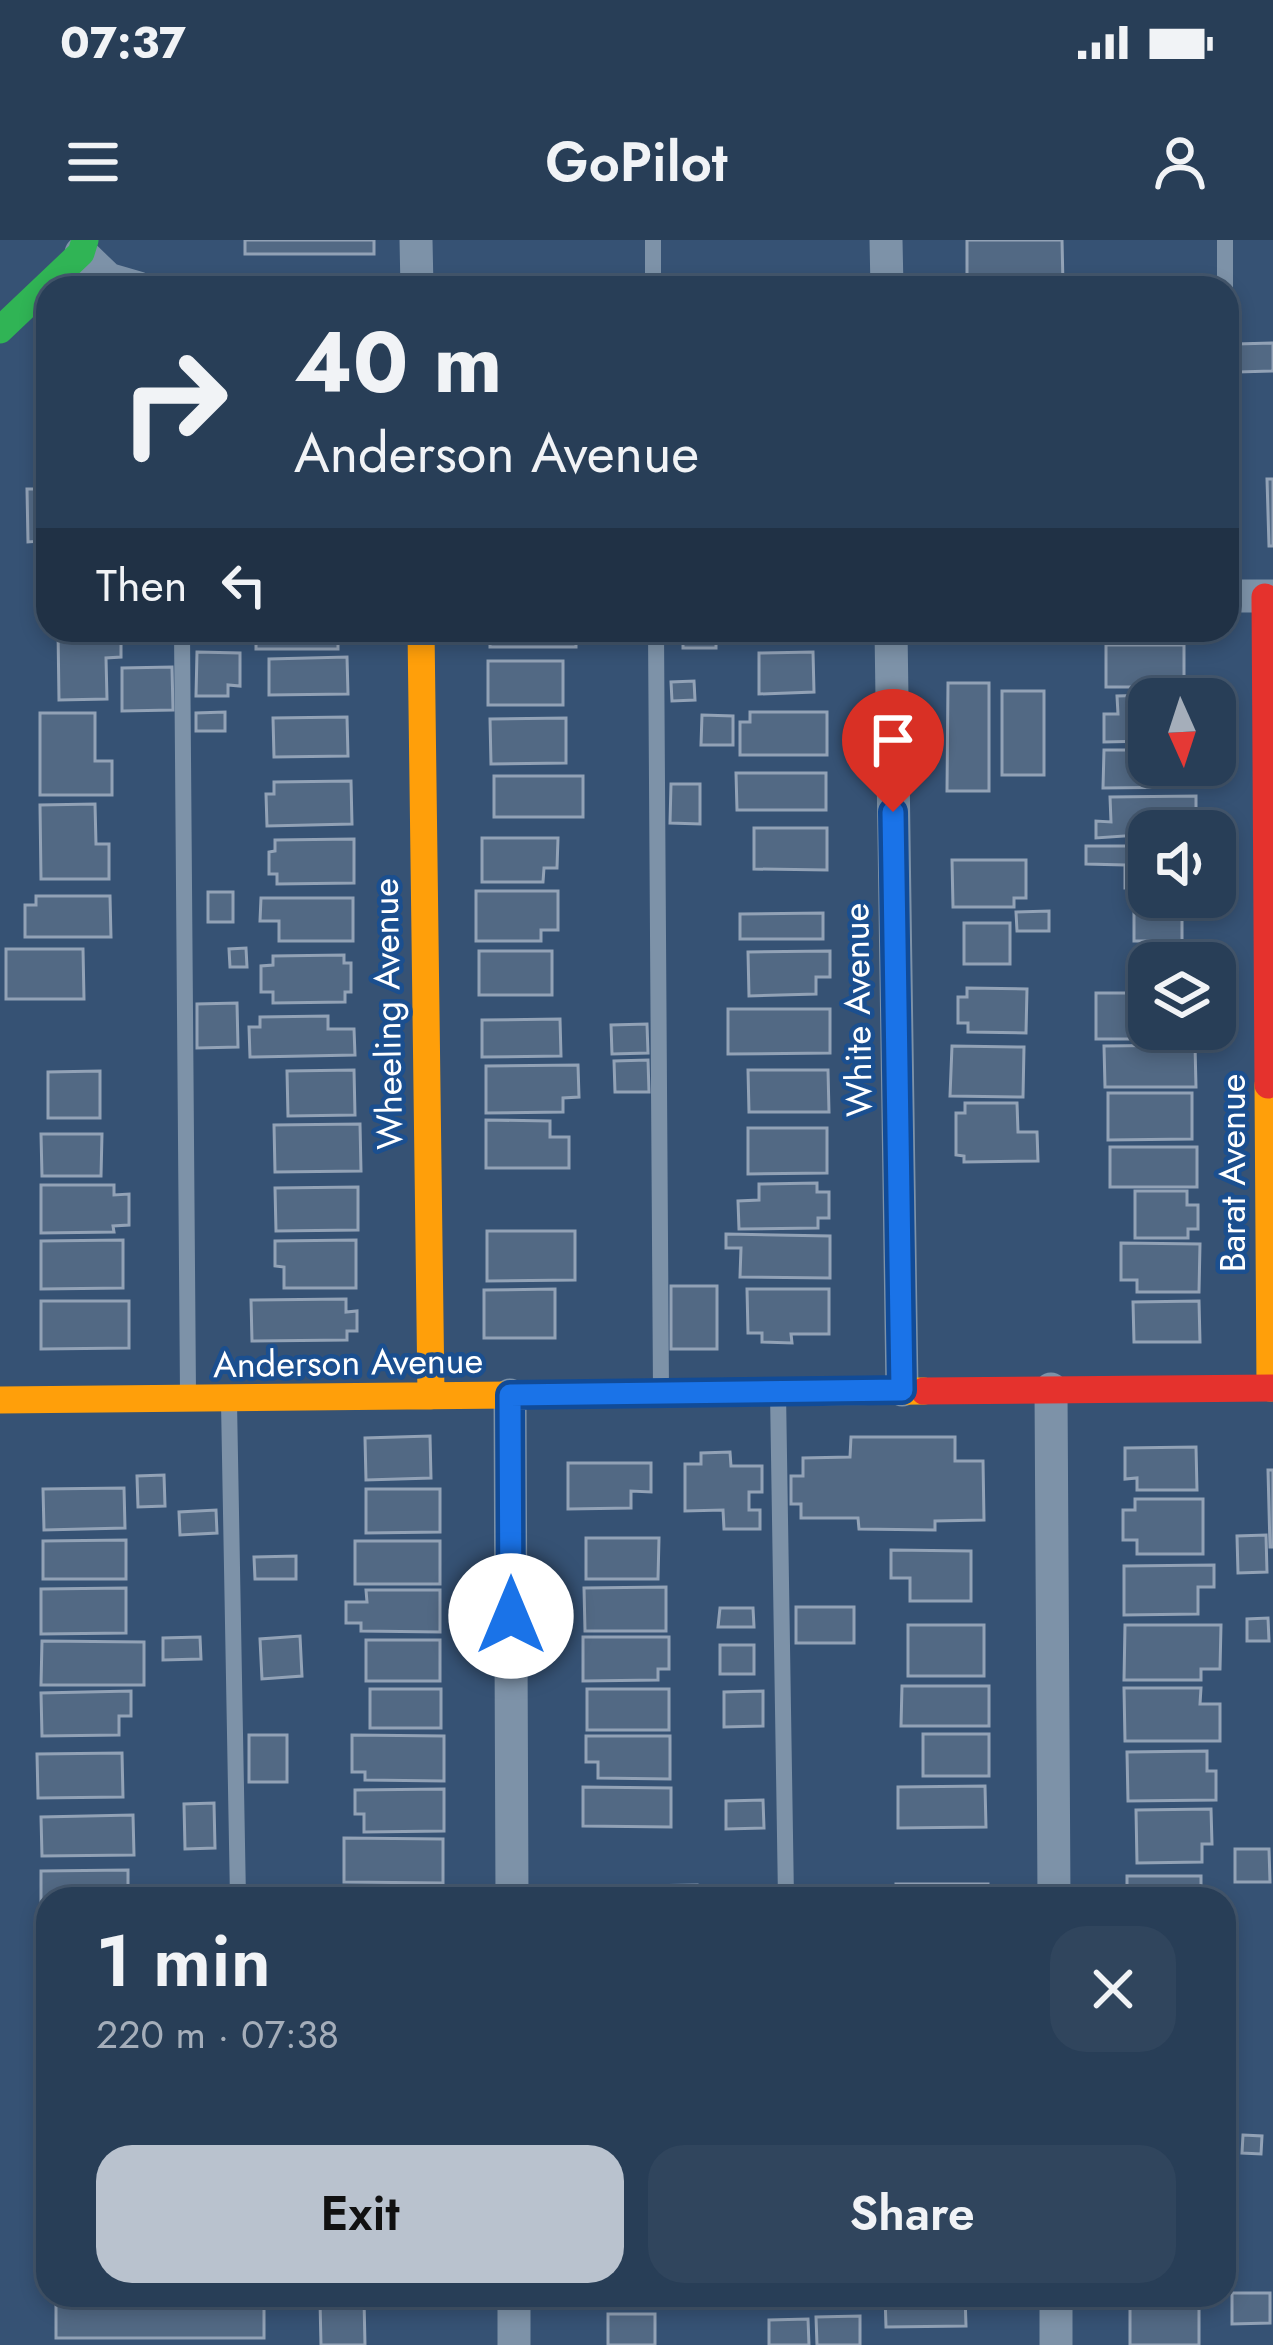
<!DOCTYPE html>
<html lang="en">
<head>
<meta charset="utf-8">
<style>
	:root { --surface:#283e57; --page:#30455d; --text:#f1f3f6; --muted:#a5aeba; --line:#44576d; --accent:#b9c2ce }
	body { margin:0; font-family:Jost,sans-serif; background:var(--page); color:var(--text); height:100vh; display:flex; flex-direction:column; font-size:45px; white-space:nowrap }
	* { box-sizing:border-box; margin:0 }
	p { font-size:39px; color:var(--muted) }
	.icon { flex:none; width:66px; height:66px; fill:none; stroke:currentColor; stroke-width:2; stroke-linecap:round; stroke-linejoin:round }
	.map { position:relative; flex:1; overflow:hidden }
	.sheet { position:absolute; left:36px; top:1647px; width:1200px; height:420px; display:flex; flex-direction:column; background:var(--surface); border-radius:36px; box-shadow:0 6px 18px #0003,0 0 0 3px var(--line) }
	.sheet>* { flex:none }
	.banner { position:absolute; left:36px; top:36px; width:1203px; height:366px; border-radius:36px; box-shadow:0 6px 18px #0003,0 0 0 3px var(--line); background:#283e57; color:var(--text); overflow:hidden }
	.needle { width:78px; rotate:177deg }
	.tools { position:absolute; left:1128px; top:438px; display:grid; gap:24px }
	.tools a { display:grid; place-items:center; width:108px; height:108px; border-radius:24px; background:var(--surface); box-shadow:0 6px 18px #0003,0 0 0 3px var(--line); font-size:60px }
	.pin { position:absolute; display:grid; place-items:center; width:102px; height:102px; color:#fff; margin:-123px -51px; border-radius:50% 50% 50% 0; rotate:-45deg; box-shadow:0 0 12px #0007 }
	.pin .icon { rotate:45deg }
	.me { position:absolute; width:132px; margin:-66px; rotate:0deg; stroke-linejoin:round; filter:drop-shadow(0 0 9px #0008) }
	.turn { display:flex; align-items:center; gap:42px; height:252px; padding:0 60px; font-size:54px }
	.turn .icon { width:156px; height:156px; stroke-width:2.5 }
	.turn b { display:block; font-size:84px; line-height:102px }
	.then { display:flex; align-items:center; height:114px; padding:0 60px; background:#0003; gap:24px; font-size:45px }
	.round { display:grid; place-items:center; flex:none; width:126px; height:126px; border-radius:36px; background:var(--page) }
	.summary { display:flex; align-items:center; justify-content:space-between; height:204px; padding:0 60px }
	h1 { font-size:72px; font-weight:600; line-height:90px }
	.action { display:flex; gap:24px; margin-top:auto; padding:24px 60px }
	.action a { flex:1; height:138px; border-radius:36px; background:var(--accent); color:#111; font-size:48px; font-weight:600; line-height:138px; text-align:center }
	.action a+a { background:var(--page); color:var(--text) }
	.status { display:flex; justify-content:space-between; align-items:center; height:84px; padding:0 60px; background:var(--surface); direction:ltr }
	.status svg { height:33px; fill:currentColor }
	header { display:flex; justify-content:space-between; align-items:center; height:156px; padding:0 60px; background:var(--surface); font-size:54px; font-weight:600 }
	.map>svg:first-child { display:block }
</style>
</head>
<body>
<div class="status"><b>07:37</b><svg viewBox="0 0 49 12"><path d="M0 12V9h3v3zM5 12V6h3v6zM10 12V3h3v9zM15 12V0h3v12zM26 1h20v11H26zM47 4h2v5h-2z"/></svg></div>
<header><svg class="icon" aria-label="menu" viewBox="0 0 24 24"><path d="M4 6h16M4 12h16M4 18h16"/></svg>GoPilot<svg class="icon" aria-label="person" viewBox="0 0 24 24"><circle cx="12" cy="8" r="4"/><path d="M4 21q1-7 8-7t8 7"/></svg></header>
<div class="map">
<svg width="1273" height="2105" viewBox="0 0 1273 2105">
	<rect width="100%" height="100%" fill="#365274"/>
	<path fill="#526984" stroke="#92a2b6" stroke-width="3" d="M 245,0 L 374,0 L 374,14 L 245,14 Z
		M 967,0 L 1062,0 L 1063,44 L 1004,48 L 1004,43 L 967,43 Z
		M 1273,103 L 1273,131 L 1238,132 L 1237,104 Z
		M 1267,239 L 1273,239 L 1273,306 L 1269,306 Z
		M 27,249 L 48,249 L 48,364 L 42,364 L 41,301 L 28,302 Z
		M 58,390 L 121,390 L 121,417 L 106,418 L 107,459 L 59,460 Z
		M 256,390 L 338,390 L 338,409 L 256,409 Z
		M 490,390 L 576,390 L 576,407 L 490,407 Z
		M 683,390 L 716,390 L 716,408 L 683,408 Z
		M 748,390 L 814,390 L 814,401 L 748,402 Z
		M 1106,405 L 1184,405 L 1184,447 L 1106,447 Z
		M 197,412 L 240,413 L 240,446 L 228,445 L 228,456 L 196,456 Z
		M 813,412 L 814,452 L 759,454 L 759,413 Z
		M 347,417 L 348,454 L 269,455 L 269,419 Z
		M 488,421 L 563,421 L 563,465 L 488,465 Z
		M 172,427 L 173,470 L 122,471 L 122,428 Z
		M 694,441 L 695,460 L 672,461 L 671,442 Z
		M 948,443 L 989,443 L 989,551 L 947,551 Z
		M 1002,451 L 1044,451 L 1044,535 L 1002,535 Z
		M 1195,454 L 1195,459 L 1149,459 L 1149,501 L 1104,502 L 1104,474 L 1118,474 L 1117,456 Z
		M 225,472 L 225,491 L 196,491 L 196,473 Z
		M 750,472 L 827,472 L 827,515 L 740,515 L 740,482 L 750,482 Z
		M 40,473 L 95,473 L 95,521 L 112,521 L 112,555 L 40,555 Z
		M 702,475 L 733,476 L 733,505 L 701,505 Z
		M 347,477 L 348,516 L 274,517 L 273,478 Z
		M 566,478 L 566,523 L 491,524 L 490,479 Z
		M 1104,510 L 1149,510 L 1149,525 L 1194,525 L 1194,547 L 1103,548 Z
		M 736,533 L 826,533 L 826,570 L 737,570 Z
		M 494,536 L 583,536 L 583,577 L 494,577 Z
		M 351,541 L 352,584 L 267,586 L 266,554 L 274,554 L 274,542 Z
		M 671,544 L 700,544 L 700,584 L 670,583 Z
		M 1196,556 L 1196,591 L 1096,598 L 1096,581 L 1111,582 L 1110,557 Z
		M 95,564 L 96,604 L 109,604 L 109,639 L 41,639 L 40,565 Z
		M 754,588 L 827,588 L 827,630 L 754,629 Z
		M 482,598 L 558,598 L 557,628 L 544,628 L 543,642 L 482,642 Z
		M 354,599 L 354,643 L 277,644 L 277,634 L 269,634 L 269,612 L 275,611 L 275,600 Z
		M 1086,606 L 1149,606 L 1149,647 L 1125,648 L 1125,625 L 1086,624 Z
		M 952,620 L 1026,620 L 1026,658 L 1014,658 L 1014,667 L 953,667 Z
		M 476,651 L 558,651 L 558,690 L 541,690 L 541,701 L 476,701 Z
		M 208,652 L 233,652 L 233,682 L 208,682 Z
		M 1134,654 L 1182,657 L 1182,701 L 1134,701 Z
		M 36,656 L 110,656 L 111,697 L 25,697 L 25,665 L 36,665 Z
		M 261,658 L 353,658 L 353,701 L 279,701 L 279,681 L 260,681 Z
		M 1049,671 L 1049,691 L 1017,691 L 1016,672 Z
		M 823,673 L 823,699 L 740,699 L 740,674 Z
		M 964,683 L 1010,683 L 1010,724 L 964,724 Z
		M 246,708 L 247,727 L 230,727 L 229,709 Z
		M 6,709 L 83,709 L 84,759 L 6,759 Z
		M 479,711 L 552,711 L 552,755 L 479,755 Z
		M 830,711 L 830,737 L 816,737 L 816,754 L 749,756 L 748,712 Z
		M 344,715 L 344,723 L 351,723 L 351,752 L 345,752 L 345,762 L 273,763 L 273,752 L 261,752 L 261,726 L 273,725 L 273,716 Z
		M 967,748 L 1027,749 L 1026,793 L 968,792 L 968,783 L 958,783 L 958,757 L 967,757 Z
		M 1096,753 L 1149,753 L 1149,789 L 1195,789 L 1195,799 L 1096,799 Z
		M 237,763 L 238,807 L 197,808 L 197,764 Z
		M 728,769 L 830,769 L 830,813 L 728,814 Z
		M 328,776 L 328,789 L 354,789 L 355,815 L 250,817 L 249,787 L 260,787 L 260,777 Z
		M 560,779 L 561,816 L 482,817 L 482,780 Z
		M 647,784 L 648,813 L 612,814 L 611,785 Z
		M 1195,805 L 1196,847 L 1105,847 L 1104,806 Z
		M 952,806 L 1024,807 L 1023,857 L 950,856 Z
		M 648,820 L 649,852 L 615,852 L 614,821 Z
		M 578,825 L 579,857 L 563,858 L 563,872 L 486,873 L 486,826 Z
		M 354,830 L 355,875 L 288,876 L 287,831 Z
		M 748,830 L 828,830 L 829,872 L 749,872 Z
		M 100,831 L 100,878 L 48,878 L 48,832 Z
		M 1108,853 L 1192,853 L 1192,899 L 1108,900 Z
		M 965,863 L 1017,863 L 1018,892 L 1037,892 L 1038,921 L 964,922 L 964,916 L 956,915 L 956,873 L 965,873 Z
		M 486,880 L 550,881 L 550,897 L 569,897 L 569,928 L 486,928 Z
		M 360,884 L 361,931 L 275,932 L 274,885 Z
		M 748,888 L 827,888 L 827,933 L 748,934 Z
		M 41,894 L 102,894 L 101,936 L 42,936 Z
		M 1110,907 L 1197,907 L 1197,947 L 1110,947 Z
		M 817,943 L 817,952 L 829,952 L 829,978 L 818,978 L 818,988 L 739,989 L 738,961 L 759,960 L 759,944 Z
		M 41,945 L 114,945 L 114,955 L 129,954 L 129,985 L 113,986 L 114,992 L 41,993 Z
		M 358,947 L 358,990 L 276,991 L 275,948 Z
		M 1135,951 L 1187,951 L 1187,965 L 1198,965 L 1198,989 L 1188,989 L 1188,998 L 1135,998 Z
		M 487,991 L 575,991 L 575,1040 L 487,1041 Z
		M 726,994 L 830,996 L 830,1038 L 740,1037 L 741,1008 L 726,1008 Z
		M 123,1000 L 123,1048 L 41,1049 L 41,1001 Z
		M 356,1000 L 356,1048 L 284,1048 L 284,1027 L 275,1026 L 275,1001 Z
		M 1121,1003 L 1200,1004 L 1199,1052 L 1137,1052 L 1137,1040 L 1121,1040 Z
		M 671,1046 L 717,1046 L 717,1109 L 671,1109 Z
		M 555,1049 L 555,1098 L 484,1098 L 484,1050 Z
		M 747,1049 L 829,1049 L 829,1094 L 791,1094 L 792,1103 L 762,1102 L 762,1093 L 748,1093 Z
		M 346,1059 L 346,1072 L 357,1071 L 357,1091 L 347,1091 L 347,1100 L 252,1101 L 251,1060 Z
		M 41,1061 L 129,1061 L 129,1108 L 41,1109 Z
		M 1199,1061 L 1200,1102 L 1134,1102 L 1133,1062 Z
		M 430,1196 L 431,1238 L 366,1240 L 365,1198 Z
		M 851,1197 L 955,1197 L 955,1221 L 983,1221 L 984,1280 L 935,1281 L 935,1290 L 859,1289 L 858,1278 L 801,1278 L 801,1264 L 791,1264 L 791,1236 L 803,1236 L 803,1218 L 850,1217 Z
		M 1196,1207 L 1197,1250 L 1137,1250 L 1137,1238 L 1125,1239 L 1125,1208 Z
		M 730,1212 L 731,1226 L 762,1226 L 762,1252 L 749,1252 L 749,1270 L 760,1270 L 760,1289 L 724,1289 L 723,1270 L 685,1271 L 685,1224 L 701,1224 L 701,1213 Z
		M 568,1223 L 651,1223 L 651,1252 L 631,1251 L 631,1268 L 568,1269 Z
		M 1268,1230 L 1273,1230 L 1273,1307 L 1270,1307 Z
		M 164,1235 L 165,1266 L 138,1267 L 137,1236 Z
		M 124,1248 L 125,1288 L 44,1290 L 43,1249 Z
		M 366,1249 L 440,1249 L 440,1292 L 366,1293 Z
		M 1135,1259 L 1203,1259 L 1203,1314 L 1137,1314 L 1137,1300 L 1123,1300 L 1123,1270 L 1135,1270 Z
		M 216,1270 L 217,1293 L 180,1295 L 179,1272 Z
		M 1266,1295 L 1267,1332 L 1238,1333 L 1237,1296 Z
		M 586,1298 L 659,1298 L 658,1339 L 586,1339 Z
		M 126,1300 L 126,1339 L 43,1339 L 43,1301 Z
		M 355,1301 L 440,1301 L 440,1344 L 355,1344 Z
		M 891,1310 L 971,1311 L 971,1361 L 910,1361 L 910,1338 L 891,1338 Z
		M 296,1316 L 296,1339 L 255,1339 L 254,1317 Z
		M 1214,1325 L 1214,1347 L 1198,1347 L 1198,1374 L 1124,1375 L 1124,1326 Z
		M 666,1347 L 666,1391 L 585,1391 L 584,1348 Z
		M 126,1348 L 126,1393 L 41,1394 L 41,1349 Z
		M 366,1350 L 440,1350 L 440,1392 L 361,1391 L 361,1383 L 346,1383 L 346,1362 L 367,1362 Z
		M 796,1367 L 854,1367 L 854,1403 L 796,1403 Z
		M 720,1368 L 753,1368 L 754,1387 L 718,1387 Z
		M 1268,1378 L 1269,1401 L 1247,1401 L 1247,1379 Z
		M 908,1385 L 984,1385 L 984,1436 L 908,1436 Z
		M 1125,1385 L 1221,1385 L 1220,1429 L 1201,1429 L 1201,1440 L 1124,1440 Z
		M 300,1396 L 302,1436 L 262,1439 L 260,1399 Z
		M 200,1397 L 201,1419 L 163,1420 L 163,1398 Z
		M 583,1397 L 669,1397 L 669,1429 L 658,1429 L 658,1440 L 583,1441 Z
		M 366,1400 L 440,1400 L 440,1441 L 366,1441 Z
		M 42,1401 L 144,1402 L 144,1445 L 41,1445 Z
		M 720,1405 L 754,1405 L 754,1434 L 720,1434 Z
		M 902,1446 L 989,1446 L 989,1486 L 901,1486 Z
		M 1124,1448 L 1201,1448 L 1200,1464 L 1220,1464 L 1220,1501 L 1125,1501 Z
		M 370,1449 L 441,1449 L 441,1488 L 370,1488 Z
		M 587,1449 L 669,1449 L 669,1490 L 587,1490 Z
		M 131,1451 L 131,1476 L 119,1476 L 119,1495 L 42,1496 L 41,1453 Z
		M 763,1451 L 763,1486 L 724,1487 L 724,1452 Z
		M 923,1494 L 989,1494 L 989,1536 L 923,1536 Z
		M 249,1495 L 287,1495 L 287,1542 L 249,1542 Z
		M 352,1495 L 444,1496 L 444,1541 L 365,1540 L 365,1532 L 352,1532 Z
		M 586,1496 L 670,1496 L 670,1539 L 598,1538 L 598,1522 L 586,1522 Z
		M 1207,1511 L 1207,1531 L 1216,1531 L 1216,1560 L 1128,1561 L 1127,1512 Z
		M 122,1513 L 123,1557 L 38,1558 L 37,1514 Z
		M 985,1546 L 986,1587 L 898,1588 L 898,1547 Z
		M 583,1547 L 671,1548 L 671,1587 L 583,1586 Z
		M 444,1549 L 444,1591 L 364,1592 L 364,1574 L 355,1574 L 355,1550 Z
		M 763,1560 L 764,1588 L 726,1589 L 726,1561 Z
		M 214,1563 L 215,1608 L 185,1609 L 184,1564 Z
		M 1211,1569 L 1212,1604 L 1202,1604 L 1202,1622 L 1137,1623 L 1136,1570 Z
		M 133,1575 L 134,1615 L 42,1616 L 41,1577 Z
		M 344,1598 L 443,1599 L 443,1643 L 344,1642 Z
		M 1235,1609 L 1269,1609 L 1270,1642 L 1235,1642 Z
		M 128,1630 L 128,1659 L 48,1659 L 48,1679 L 41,1679 L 41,1631 Z
		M 1127,1636 L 1201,1636 L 1201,1659 L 1127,1659 Z
		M 896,1644 L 988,1644 L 988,1659 L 896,1659 Z
		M 697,1645 L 697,1659 L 580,1659 L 580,1647 Z
		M 343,1648 L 444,1648 L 444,1659 L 343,1659 Z
		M 1224,1760 L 1233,1760 L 1234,1806 L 1224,1806 Z
		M 40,1806 L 48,1806 L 48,1845 L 41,1845 Z
		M 1224,1882 L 1231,1882 L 1232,1913 L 1224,1913 Z
		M 1243,1895 L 1262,1896 L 1261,1914 L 1242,1913 Z
		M 1232,2053 L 1270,2053 L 1270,2083 L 1232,2084 Z
		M 56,2055 L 264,2055 L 264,2098 L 56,2098 Z
		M 885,2055 L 965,2055 L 966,2086 L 886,2087 Z
		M 364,2060 L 365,2105 L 321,2105 L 320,2061 Z
		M 1130,2065 L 1199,2065 L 1199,2105 L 1130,2105 Z
		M 608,2074 L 655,2074 L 655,2105 L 608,2105 Z
		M 860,2076 L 860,2105 L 817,2105 L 816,2077 Z
		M 808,2079 L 809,2105 L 769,2105 L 769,2080 Z"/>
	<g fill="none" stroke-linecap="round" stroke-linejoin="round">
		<path stroke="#7d92a8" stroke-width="16" d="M 653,0 L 653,48
			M 1225,0 L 1225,48
			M 182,390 L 188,1154
			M 656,390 L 661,1152
			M 778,1152 L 786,1659
			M 229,1162 L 238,1659"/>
		<path stroke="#7d92a8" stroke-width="33" d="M 416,0 L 417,48
			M 886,0 L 887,48
			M 81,13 L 108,39 L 139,48
			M 1227,356 L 1273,356
			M 891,390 L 902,1150
			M 1051,1149 L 1054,1659
			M 510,1155 L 512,1659
			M 514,2055 L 514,2105
			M 1056,2055 L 1056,2105"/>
		<path stroke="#30b455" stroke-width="27" d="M 0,90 L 81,13 L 85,0"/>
		<path stroke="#ff9f0a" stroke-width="27" d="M 421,390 L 431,1156
			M 1268,845 L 1270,1148
			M 0,1160 L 924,1151"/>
		<path stroke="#e5322d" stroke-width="27" d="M 1265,357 L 1268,845
			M 924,1151 L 1273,1148"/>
	</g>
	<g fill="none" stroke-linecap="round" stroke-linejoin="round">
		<defs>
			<path id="route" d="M 511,1376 L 510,1155 L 902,1150 L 893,572"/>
		</defs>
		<use href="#route" stroke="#114b97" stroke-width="30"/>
		<use href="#route" stroke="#1a73e8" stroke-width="21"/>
	</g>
	<g text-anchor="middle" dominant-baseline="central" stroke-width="9" stroke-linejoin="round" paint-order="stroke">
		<g font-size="36" fill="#fff" stroke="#1b4f8f">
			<text transform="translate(857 770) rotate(-91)">White Avenue</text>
			<text transform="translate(387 774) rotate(-91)">Wheeling Avenue</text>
			<text transform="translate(1232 933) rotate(-90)">Barat Avenue</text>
			<text transform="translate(348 1122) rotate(-1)">Anderson Avenue</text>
		</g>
	</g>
</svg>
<div class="tools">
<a><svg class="needle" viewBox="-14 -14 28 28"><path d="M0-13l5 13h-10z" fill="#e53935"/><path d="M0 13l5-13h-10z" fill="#a5aeba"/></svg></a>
<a><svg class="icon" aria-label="sound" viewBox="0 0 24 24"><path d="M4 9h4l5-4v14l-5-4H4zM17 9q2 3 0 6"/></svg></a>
<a><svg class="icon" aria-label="layers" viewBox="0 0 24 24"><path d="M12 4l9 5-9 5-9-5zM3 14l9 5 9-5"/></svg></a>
</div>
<div class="pin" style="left:893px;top:572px;background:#d93025"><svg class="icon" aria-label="arrive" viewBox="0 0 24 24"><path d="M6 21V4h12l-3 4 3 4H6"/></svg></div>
<svg class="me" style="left:511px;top:1376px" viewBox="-20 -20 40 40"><circle r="19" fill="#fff"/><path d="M0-13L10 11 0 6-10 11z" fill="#1a73e8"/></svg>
<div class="banner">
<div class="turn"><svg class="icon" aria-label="right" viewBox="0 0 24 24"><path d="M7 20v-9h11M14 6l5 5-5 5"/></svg><div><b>40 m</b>Anderson Avenue</div></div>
<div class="then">Then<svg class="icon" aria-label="left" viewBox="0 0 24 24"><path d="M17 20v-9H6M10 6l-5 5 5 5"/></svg></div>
</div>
<section class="sheet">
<div class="summary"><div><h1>1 min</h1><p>220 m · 07:38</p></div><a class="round"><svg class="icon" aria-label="close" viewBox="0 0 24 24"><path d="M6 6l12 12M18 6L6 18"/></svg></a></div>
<div class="action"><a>Exit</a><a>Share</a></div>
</section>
</div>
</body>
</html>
